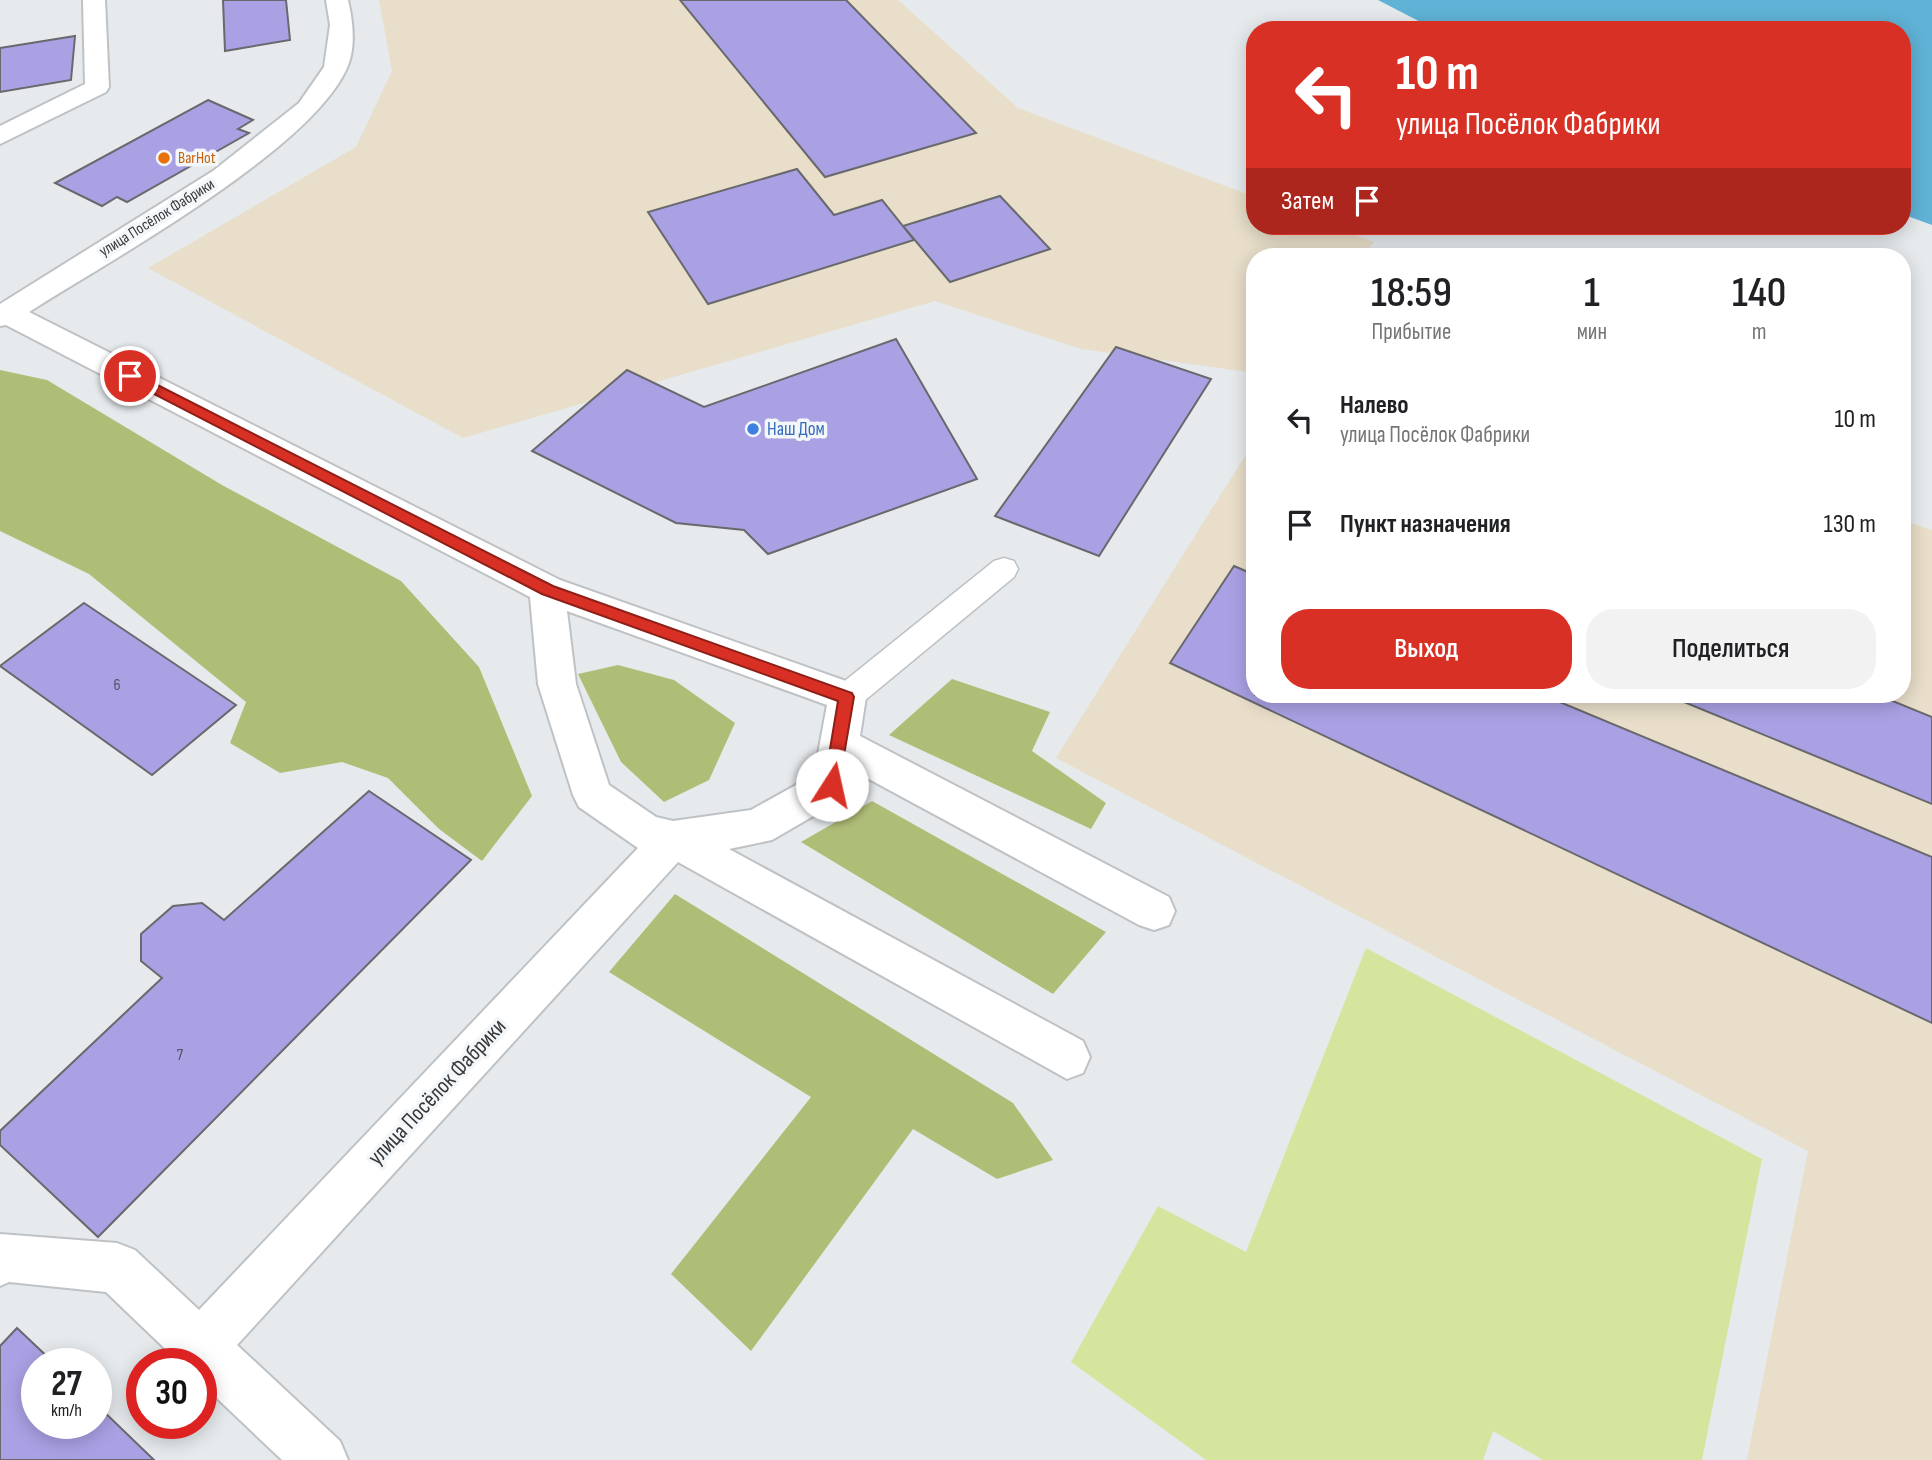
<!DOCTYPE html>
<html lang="ru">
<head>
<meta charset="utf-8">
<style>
	:root { --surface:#fff; --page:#f2f2f2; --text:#202124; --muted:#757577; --accent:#d93025 }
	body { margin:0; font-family:"Sofia Sans Condensed",sans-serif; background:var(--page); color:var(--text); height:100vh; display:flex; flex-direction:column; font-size:26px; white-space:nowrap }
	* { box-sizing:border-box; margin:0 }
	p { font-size:23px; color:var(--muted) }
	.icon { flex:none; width:38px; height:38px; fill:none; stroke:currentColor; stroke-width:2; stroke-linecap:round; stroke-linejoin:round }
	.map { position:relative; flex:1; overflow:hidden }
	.sheet { position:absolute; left:1246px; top:248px; width:665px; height:455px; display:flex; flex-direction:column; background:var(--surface); border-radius:28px; box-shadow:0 4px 18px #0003 }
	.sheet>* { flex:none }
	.top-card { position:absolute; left:1246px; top:21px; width:665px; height:214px; border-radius:28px; box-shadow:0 4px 18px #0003; background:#d93025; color:#fff; overflow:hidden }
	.speed { position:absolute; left:21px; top:1348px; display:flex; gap:14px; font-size:35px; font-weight:700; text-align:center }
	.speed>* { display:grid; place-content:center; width:91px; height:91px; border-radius:50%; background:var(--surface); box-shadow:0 4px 18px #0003; line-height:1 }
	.speed small { font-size:18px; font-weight:400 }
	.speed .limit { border:10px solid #d22; background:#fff; color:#111 }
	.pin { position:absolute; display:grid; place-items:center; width:60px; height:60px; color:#fff; margin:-30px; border:4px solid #fff; border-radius:50%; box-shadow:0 2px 7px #0007 }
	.me { position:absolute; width:77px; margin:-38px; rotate:10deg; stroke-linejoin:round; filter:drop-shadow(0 0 5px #0008) }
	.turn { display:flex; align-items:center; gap:24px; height:147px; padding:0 35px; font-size:32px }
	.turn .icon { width:91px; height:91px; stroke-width:2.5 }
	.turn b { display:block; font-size:49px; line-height:60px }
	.then { display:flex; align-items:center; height:66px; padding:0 35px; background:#0003; gap:14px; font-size:26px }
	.eta { display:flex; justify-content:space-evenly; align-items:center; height:119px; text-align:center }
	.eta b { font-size:42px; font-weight:600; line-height:49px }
	.cta { display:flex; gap:14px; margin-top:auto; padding:14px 35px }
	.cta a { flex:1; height:80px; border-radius:28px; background:var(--accent); color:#fff; font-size:28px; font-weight:600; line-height:80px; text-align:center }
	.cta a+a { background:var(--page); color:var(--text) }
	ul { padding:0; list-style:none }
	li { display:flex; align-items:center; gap:21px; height:105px; padding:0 35px }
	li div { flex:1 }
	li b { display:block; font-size:26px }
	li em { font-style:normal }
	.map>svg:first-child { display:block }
</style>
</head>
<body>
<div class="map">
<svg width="1932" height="1460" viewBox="0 0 1932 1460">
	<rect width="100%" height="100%" fill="#e6eaed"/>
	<path fill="#e8dec9" d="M 379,0 L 898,0 L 1018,108 L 1255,197 L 1255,226 L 1330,226 L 1374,242 L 1361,257 L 1255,257 L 1255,373 L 1081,349 L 935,301 L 463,438 L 148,268 L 356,147 L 392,71 Z
		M 1255,440 L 1255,695 L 1902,695 L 1902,520 L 1932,530 L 1932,1460 L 1747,1460 L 1808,1151 L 1056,758 Z"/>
	<path fill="#d5e59e" d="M 1366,948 L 1762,1159 L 1702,1460 L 1543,1460 L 1493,1431 L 1483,1460 L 1206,1460 L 1071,1362 L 1158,1206 L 1246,1252 Z"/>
	<path fill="#afbe77" d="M 0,370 L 47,380 L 222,485 L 401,581 L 479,667 L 532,796 L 482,861 L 439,829 L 388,778 L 342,762 L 280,773 L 230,743 L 246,702 L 89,574 L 0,531 Z
		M 618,665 L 674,680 L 735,723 L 709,780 L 664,802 L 621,762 L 578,674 Z
		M 952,679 L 1050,712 L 1032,751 L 1106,803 L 1091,829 L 889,735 Z
		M 872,801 L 1106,932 L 1053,994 L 801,842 Z
		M 675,894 L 1013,1103 L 1053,1160 L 997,1179 L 913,1129 L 751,1351 L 671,1274 L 811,1097 L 609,972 Z"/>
	<path fill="#60b2d6" d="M 1378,0 L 1932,0 L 1932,225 L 1902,214 L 1902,30 L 1436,30 Z"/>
	<path fill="#a9a1e4" stroke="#69686c" stroke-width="2" d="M 223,0 L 286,0 L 290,40 L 225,51 Z
		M 680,0 L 846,0 L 976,133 L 825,177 Z
		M 75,36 L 71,80 L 0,92 L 0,48 Z
		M 208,100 L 253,120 L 238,129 L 249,133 L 127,202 L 117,197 L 102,206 L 55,183 Z
		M 797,169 L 834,215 L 882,200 L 914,240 L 708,304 L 648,212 Z
		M 1000,196 L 1050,249 L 950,282 L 903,226 Z
		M 896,339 L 977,479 L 768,554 L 744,530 L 676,523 L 532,451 L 627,370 L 704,407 Z
		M 1116,347 L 1211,379 L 1099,556 L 995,516 Z
		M 1234,566 L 1255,575 L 1255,695 L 1543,695 L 1932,857 L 1932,1023 L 1170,663 Z
		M 84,603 L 236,705 L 152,775 L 0,666 Z
		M 1667,695 L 1878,695 L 1932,717 L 1932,804 Z
		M 369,791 L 471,860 L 98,1237 L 0,1145 L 0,1131 L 162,978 L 141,961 L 141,934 L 173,906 L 202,903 L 224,920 Z
		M 17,1328 L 54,1363 L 37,1363 L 37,1423 L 96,1423 L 96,1404 L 154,1460 L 0,1460 L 0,1346 Z"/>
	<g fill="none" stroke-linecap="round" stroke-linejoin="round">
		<defs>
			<path id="lane" d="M 1004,558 L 1014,561 L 1018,569 L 1014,577 L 858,706 L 847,710 L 836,706 L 832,697 L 836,688 L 994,561 Z"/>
			<path id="street" d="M 83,0 L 105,0 L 109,87 L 106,92 L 0,144 L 0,126 L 85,84 Z
				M 326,0 L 348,0 C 353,21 356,48 347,68 C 310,151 109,261 29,312 L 560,580 L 860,686 L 866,697 L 860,736 L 1169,897 L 1175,911 L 1169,925 L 1154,930 L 1139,925 L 854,771 L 846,797 L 772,840 L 729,849 L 1083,1041 L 1090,1057 L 1083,1073 L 1067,1079 L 678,862 L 237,1345 L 340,1441 L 348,1460 L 282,1460 L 201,1383 L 201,1363 L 180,1363 L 106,1292 L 9,1282 L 0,1286 L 0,1234 L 117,1243 L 135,1250 L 199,1310 L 638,848 L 579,807 L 573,795 L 538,684 L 530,597 L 6,325 L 0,326 L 0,304 L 213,171 L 299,103 L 324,67 L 330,25 ZM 567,611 L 827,705 L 814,775 L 751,810 L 673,821 L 656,817 L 609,785 L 576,684 Z"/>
		</defs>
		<use href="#lane" stroke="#bfc2c5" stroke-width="3"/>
		<use href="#street" stroke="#bfc2c5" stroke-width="4"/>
		<use href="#lane" fill="#fff" fill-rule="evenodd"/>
		<use href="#street" fill="#fff" fill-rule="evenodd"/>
	</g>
	<path fill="#d93025" stroke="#8d1f18" stroke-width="2" d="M 130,371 L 553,586 L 852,693 L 854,697 L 838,790 L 832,792 L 824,785 L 838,701 L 542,594 L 125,379 L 123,376 Z"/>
	<circle fill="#e8710a" stroke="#f4f7fa" stroke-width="2.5" cx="164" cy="158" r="7"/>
	<circle fill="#3f7fe0" stroke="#f4f7fa" stroke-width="2.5" cx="753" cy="429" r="7"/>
	<g text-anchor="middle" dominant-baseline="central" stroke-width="7" stroke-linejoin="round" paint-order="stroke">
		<g font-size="16" fill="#c56008" stroke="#f4f7fa" text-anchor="start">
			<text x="178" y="158">BarHot</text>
		</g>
		<g font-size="16" fill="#37383a" stroke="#f4f7fa">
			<text transform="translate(157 218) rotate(-32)">улица Посёлок Фабрики</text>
		</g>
		<g font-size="16" fill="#545264">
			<text x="117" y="685">6</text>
			<text x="180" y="1055">7</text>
		</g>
		<g font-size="19" fill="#366cbe" stroke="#f4f7fa" text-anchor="start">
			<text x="767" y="429">Наш Дом</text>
		</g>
		<g font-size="23" fill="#37383a" stroke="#f4f7fa">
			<text transform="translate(437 1092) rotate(-47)">улица Посёлок Фабрики</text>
		</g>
	</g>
</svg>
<div class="speed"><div>27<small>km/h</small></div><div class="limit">30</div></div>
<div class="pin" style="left:130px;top:376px;background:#d93025"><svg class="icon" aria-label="arrive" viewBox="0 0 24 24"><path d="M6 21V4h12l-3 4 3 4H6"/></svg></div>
<svg class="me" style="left:832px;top:785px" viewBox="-20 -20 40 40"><circle r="19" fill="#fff"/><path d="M0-13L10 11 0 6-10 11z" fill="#d93025"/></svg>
<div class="top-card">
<div class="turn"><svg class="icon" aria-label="left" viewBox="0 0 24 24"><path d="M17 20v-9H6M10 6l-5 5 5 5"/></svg><div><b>10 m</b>улица Посёлок Фабрики</div></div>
<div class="then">Затем<svg class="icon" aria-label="arrive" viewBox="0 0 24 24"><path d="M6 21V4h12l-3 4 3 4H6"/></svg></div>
</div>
<section class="sheet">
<div class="eta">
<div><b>18:59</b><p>Прибытие</p></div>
<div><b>1</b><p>мин</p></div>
<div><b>140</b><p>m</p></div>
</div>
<ul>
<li><svg class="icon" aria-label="left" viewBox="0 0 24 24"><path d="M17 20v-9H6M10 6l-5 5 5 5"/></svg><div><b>Налево</b><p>улица Посёлок Фабрики</p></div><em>10 m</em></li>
<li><svg class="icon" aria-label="arrive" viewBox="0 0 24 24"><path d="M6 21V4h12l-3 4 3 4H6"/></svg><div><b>Пункт назначения</b></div><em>130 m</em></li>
</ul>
<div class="cta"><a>Выход</a><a>Поделиться</a></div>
</section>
</div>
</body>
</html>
